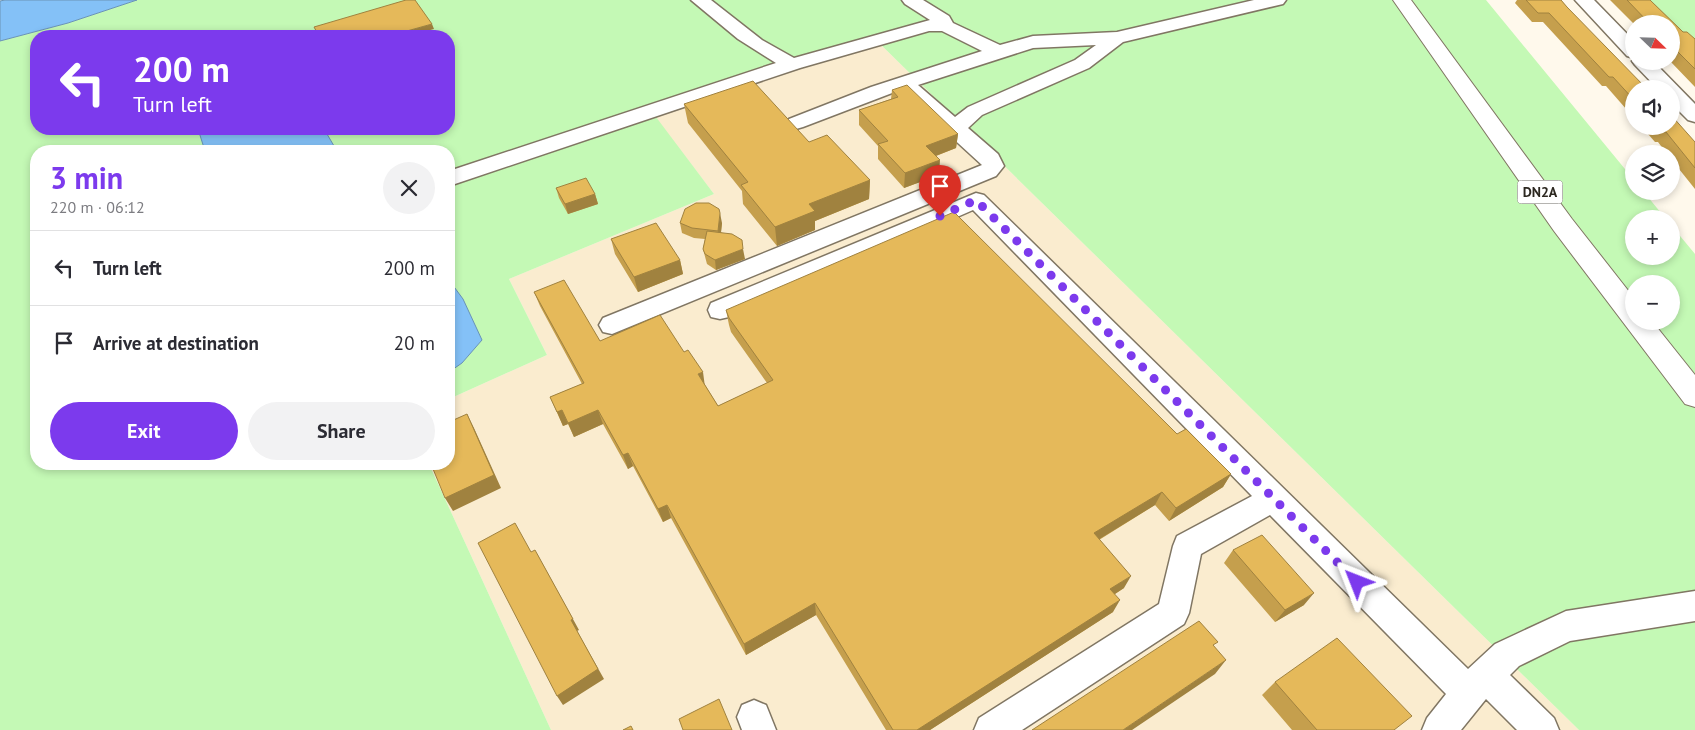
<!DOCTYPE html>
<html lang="en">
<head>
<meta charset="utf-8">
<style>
	:root { --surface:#fff; --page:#f2f2f3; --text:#2b2b33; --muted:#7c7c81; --line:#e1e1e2; --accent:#7c3aed }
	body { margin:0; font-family:"PT Sans",sans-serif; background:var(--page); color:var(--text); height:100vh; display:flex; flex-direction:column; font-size:19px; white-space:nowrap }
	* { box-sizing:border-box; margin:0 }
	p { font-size:16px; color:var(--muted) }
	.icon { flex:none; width:28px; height:28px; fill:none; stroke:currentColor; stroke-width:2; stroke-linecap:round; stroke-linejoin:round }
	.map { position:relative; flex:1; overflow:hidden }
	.drawer { position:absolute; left:30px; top:145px; width:425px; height:325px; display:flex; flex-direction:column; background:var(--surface); border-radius:20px; box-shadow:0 2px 8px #0003 }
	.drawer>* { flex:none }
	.banner { position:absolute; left:30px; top:30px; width:425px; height:105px; border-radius:20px; box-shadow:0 2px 8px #0003; background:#7c3aed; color:#fff; overflow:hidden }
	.needle { width:32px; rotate:113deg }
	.controls { position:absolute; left:1625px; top:15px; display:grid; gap:10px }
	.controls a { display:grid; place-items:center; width:55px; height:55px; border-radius:50%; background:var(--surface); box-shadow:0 2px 8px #0003; font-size:25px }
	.pin { position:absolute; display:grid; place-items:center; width:42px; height:42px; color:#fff; margin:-51px -21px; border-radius:50% 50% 50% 0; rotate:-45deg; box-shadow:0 0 5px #0007 }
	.pin .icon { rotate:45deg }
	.me { position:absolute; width:55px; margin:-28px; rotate:315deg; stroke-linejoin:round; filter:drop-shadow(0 0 4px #0008) }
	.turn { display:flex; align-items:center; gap:18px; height:105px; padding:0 20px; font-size:22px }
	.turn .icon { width:65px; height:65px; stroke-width:2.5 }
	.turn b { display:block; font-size:35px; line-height:42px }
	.round { display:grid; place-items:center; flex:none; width:52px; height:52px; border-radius:26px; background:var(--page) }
	.head { display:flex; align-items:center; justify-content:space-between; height:85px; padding:0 20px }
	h1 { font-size:30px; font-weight:700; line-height:38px; color:var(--accent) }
	.cta { display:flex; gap:10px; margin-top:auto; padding:10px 20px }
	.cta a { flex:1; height:58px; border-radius:30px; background:var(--accent); color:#fff; font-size:20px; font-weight:700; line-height:58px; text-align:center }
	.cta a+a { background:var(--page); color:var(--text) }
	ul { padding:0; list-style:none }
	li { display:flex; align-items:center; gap:15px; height:75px; padding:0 20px; border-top:1px solid var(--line) }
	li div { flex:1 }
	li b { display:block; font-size:19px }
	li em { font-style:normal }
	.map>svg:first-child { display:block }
</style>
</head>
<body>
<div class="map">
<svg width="1695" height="730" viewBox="0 0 1695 730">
	<rect width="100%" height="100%" fill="#fff9ec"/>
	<path fill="#faeccf" d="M 875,39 L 1579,730 L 551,730 L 429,464 L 449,464 L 449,399 L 547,355 L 509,279 L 714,194 L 655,117 Z"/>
	<path fill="#c4f9b5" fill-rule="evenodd" d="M 137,0 L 1486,0 L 1634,180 L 1634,191 L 1643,191 L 1666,219 L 1634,219 L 1634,256 L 1671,256 L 1671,225 L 1695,254 L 1695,730 L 1579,730 L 875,39 L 656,117 L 714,194 L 509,279 L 547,355 L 449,399 L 449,151 L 36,151 L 36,464 L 429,464 L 551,730 L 0,730 L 0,41 L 68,23 ZM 36,36 L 449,36 L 449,129 L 36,129 ZM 1634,284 L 1671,284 L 1671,321 L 1634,321 Z
		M 1642,0 L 1695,0 L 1695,51 L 1671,24 Z"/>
	<path fill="#84c1f7" stroke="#6a93b6" d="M 5,0 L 137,0 L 68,23 L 0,41 L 0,1 Z
		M 198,129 L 324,129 L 337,151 L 205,151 Z
		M 449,280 L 463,299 L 482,340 L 462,363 L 449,372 Z"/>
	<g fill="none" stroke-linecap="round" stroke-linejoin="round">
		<defs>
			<path id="minor" d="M 691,0 L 711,0 L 762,40 L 794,58 L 930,20 L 905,4 L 902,0 L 923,0 L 949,16 L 953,23 L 1000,45 L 1033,36 L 1117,32 L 1254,0 L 1286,0 L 1283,4 L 1123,42 L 1089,68 L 982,115 L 968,128 L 998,154 L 1004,166 L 996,176 L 612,334 L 603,332 L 599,325 L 603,318 L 982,165 L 900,90 L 803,127 L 796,129 L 789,127 L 786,123 L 789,119 L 871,87 L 982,51 L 942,31 L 929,31 L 800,68 L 449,186 L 449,171 L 776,63 L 738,39 ZM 1096,45 L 1075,60 L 968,107 L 955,117 L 918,85 L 1033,48 Z
				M 1575,0 L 1594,0 L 1634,41 L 1634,58 L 1627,56 Z
				M 1634,59 L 1634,61 L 1653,61 L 1695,104 L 1695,122 L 1688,120 L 1671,103 L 1671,89 L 1658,89 L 1635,65 L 1632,61 Z
				M 976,193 L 984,195 L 1468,669 L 1495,644 L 1566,611 L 1695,591 L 1695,621 L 1570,641 L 1519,666 L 1510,675 L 1554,718 L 1559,730 L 1517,730 L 1486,699 L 1461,730 L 1422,730 L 1427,718 L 1446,694 L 1270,515 L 1201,554 L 1189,613 L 1184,624 L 1022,730 L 974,730 L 979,718 L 1159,604 L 1173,546 L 1177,536 L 1252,496 L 973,210 L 729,317 L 720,319 L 711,317 L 708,310 L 711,303 Z
				M 754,700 L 766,705 L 776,730 L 742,730 L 737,717 L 742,705 Z"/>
			<path id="highway" d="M 1393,0 L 1411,0 L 1572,219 L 1634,298 L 1634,321 L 1652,321 L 1695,375 L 1695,407 L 1685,404 L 1554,231 Z"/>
		</defs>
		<use href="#minor" stroke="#807663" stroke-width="3"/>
		<use href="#highway" stroke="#807663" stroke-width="2"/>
		<use href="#minor" fill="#fff" fill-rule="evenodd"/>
		<use href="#highway" fill="#fff" fill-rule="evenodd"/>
	</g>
	<path fill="#c59f4d" d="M 1517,0 L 1561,0 L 1634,89 L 1634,118 L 1606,86 L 1602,86 L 1543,22 L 1532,22 L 1515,3 Z
		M 1610,0 L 1650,0 L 1683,32 L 1695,39 L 1695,87 L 1670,61 L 1671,61 L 1671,24 L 1634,24 Z
		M 892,90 L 958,134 L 956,148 L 936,156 L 939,175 L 904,188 L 878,159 L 878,146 L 859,125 L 859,110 L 891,99 Z
		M 684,104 L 809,142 L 870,180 L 869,199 L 815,221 L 815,230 L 777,246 L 743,204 L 742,191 L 688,123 Z
		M 1641,126 L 1671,126 L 1695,142 L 1695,189 L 1671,159 L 1671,154 L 1667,154 L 1658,142 L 1655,142 Z
		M 556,188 L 595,194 L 598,204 L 568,214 L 559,198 Z
		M 680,223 L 722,223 L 721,232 L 745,259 L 716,270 L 707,264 L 703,249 L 705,239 L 694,238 L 682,233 Z
		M 611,239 L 680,260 L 683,274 L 638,292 L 615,254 Z
		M 534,292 L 600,341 L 705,385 L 718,406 L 767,383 L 731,332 L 729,325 L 726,310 L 1177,434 L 1231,474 L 1223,487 L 1169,521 L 1155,505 L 1099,540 L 1124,588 L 1115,594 L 1113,612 L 930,730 L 886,730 L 816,615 L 746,655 L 671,518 L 663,522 L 633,466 L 628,469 L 603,424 L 574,437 L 568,424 L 563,426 L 550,397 L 582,384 L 540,306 Z
		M 1233,550 L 1304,605 L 1275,622 L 1224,563 Z
		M 1275,682 L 1394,730 L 1292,730 L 1262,695 Z"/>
	<path fill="#a0823f" d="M 432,24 L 434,29 L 408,36 L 389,36 Z
		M 958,134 L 956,148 L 925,160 L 926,146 Z
		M 940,160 L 939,175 L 904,188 L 905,173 Z
		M 870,180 L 869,199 L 815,221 L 815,230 L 777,246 L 775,227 L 809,204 Z
		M 595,194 L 598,204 L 568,214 L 565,204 Z
		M 720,213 L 722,223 L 720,241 L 718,231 Z
		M 743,249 L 745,259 L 716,270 L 715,260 Z
		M 680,260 L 683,274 L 638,292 L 634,277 Z
		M 703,372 L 705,387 L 698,374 Z
		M 562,410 L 568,424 L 563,426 L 557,412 Z
		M 598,410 L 603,424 L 574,437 L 568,423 Z
		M 467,414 L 474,428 L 501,488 L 453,511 L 445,498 Z
		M 628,453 L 633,466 L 628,469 L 623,455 Z
		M 1231,474 L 1223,487 L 1169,521 L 1176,508 Z
		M 1162,492 L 1155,505 L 1088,546 L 1094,533 Z
		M 667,505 L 671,518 L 663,522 L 658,509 Z
		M 535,550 L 579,630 L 577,631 L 604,679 L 563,705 L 557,696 L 571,620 Z
		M 1131,576 L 1124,588 L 1104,601 L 1110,589 Z
		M 1314,593 L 1304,605 L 1275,622 L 1285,610 Z
		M 1120,600 L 1113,612 L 930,730 L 917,730 Z
		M 815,603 L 816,615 L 746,655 L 744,644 Z
		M 1226,660 L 1215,674 L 1132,730 L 1123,730 Z"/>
	<path fill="#e5b95a" stroke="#a0823f" d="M 406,0 L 415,0 L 432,24 L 389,36 L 319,36 L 314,27 Z
		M 1526,0 L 1561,0 L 1567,7 L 1647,89 L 1634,89 L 1634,100 L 1613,77 L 1609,77 L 1549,13 L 1538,13 Z
		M 1627,0 L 1650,0 L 1683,32 L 1687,32 L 1695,39 L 1695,69 L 1671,45 L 1671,24 L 1650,24 Z
		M 753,81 L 809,142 L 827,135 L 870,180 L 809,204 L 815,211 L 775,227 L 741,185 L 748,182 L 684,104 Z
		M 907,85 L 958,134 L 926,146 L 940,160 L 905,173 L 878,144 L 888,141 L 859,110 L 898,97 L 892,90 Z
		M 1671,115 L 1695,142 L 1695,168 L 1666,132 L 1663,132 L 1658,126 L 1671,126 Z
		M 586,178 L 595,194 L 565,204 L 556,188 Z
		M 696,203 L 709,203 L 719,209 L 720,213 L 718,231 L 692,228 L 680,223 L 685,209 Z
		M 954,212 L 1177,434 L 1186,429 L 1231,474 L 1176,508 L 1162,492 L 1094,533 L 1131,576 L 1110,589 L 1120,600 L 917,730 L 893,730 L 815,603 L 744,644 L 667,505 L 658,509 L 628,453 L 623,455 L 598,410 L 568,423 L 562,410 L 557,412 L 550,397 L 584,383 L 534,292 L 564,280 L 600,341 L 660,315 L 684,352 L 688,350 L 703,372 L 698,374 L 718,406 L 773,380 L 729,318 L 726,310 Z
		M 656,223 L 680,260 L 634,277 L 611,239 Z
		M 707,231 L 732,234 L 742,240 L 743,249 L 715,260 L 705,254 L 703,249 Z
		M 467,414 L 494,475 L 445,498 L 431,464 L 449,464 L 449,422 Z
		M 515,523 L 531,552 L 535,550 L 573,619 L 571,620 L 598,669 L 557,696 L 478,543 Z
		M 1262,535 L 1314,593 L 1285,610 L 1233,550 Z
		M 1199,621 L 1218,642 L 1213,645 L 1226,660 L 1123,730 L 1032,730 Z
		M 1337,638 L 1412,716 L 1394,730 L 1317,730 L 1275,682 Z
		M 719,699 L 732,730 L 683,730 L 679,719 Z
		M 631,726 L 633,730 L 623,730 Z"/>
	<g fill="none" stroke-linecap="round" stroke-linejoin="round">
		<path stroke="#7c3aed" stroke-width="9" stroke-dasharray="0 16.2" d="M 940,216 L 976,200 L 1357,582"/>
	</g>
	<g text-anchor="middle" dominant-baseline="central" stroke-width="4" stroke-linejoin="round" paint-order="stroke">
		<rect fill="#fff" stroke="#6b6863" stroke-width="1" x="1517.5" y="180.5" width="45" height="23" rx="4"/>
		<g font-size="14" font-weight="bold" fill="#2c2820">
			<text x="1540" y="192">DN2A</text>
		</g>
	</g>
</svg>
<div class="controls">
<a><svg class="needle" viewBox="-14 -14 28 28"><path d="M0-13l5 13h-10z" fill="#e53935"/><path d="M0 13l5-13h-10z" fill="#7c7c81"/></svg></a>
<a><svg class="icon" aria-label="sound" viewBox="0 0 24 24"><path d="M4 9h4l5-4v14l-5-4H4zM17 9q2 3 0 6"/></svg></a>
<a><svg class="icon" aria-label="layers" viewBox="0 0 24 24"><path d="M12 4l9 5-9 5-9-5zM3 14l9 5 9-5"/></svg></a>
<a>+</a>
<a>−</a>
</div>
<div class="pin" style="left:940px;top:216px;background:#d93025"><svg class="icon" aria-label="arrive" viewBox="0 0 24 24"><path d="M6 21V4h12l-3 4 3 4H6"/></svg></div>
<svg class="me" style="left:1357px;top:582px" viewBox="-20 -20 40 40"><path d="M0-17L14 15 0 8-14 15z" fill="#7c3aed" stroke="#fff" stroke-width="4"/></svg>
<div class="banner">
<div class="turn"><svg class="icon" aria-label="left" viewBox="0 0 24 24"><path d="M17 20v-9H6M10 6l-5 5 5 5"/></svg><div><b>200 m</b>Turn left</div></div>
</div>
<section class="drawer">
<div class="head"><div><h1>3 min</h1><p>220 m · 06:12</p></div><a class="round"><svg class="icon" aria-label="close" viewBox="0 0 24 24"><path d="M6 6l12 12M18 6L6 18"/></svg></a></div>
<ul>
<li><svg class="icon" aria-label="left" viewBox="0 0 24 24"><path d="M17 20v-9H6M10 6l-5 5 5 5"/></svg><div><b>Turn left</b></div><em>200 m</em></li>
<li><svg class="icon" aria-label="arrive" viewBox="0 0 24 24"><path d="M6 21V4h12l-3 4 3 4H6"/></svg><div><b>Arrive at destination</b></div><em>20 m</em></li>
</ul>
<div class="cta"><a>Exit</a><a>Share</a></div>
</section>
</div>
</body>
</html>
